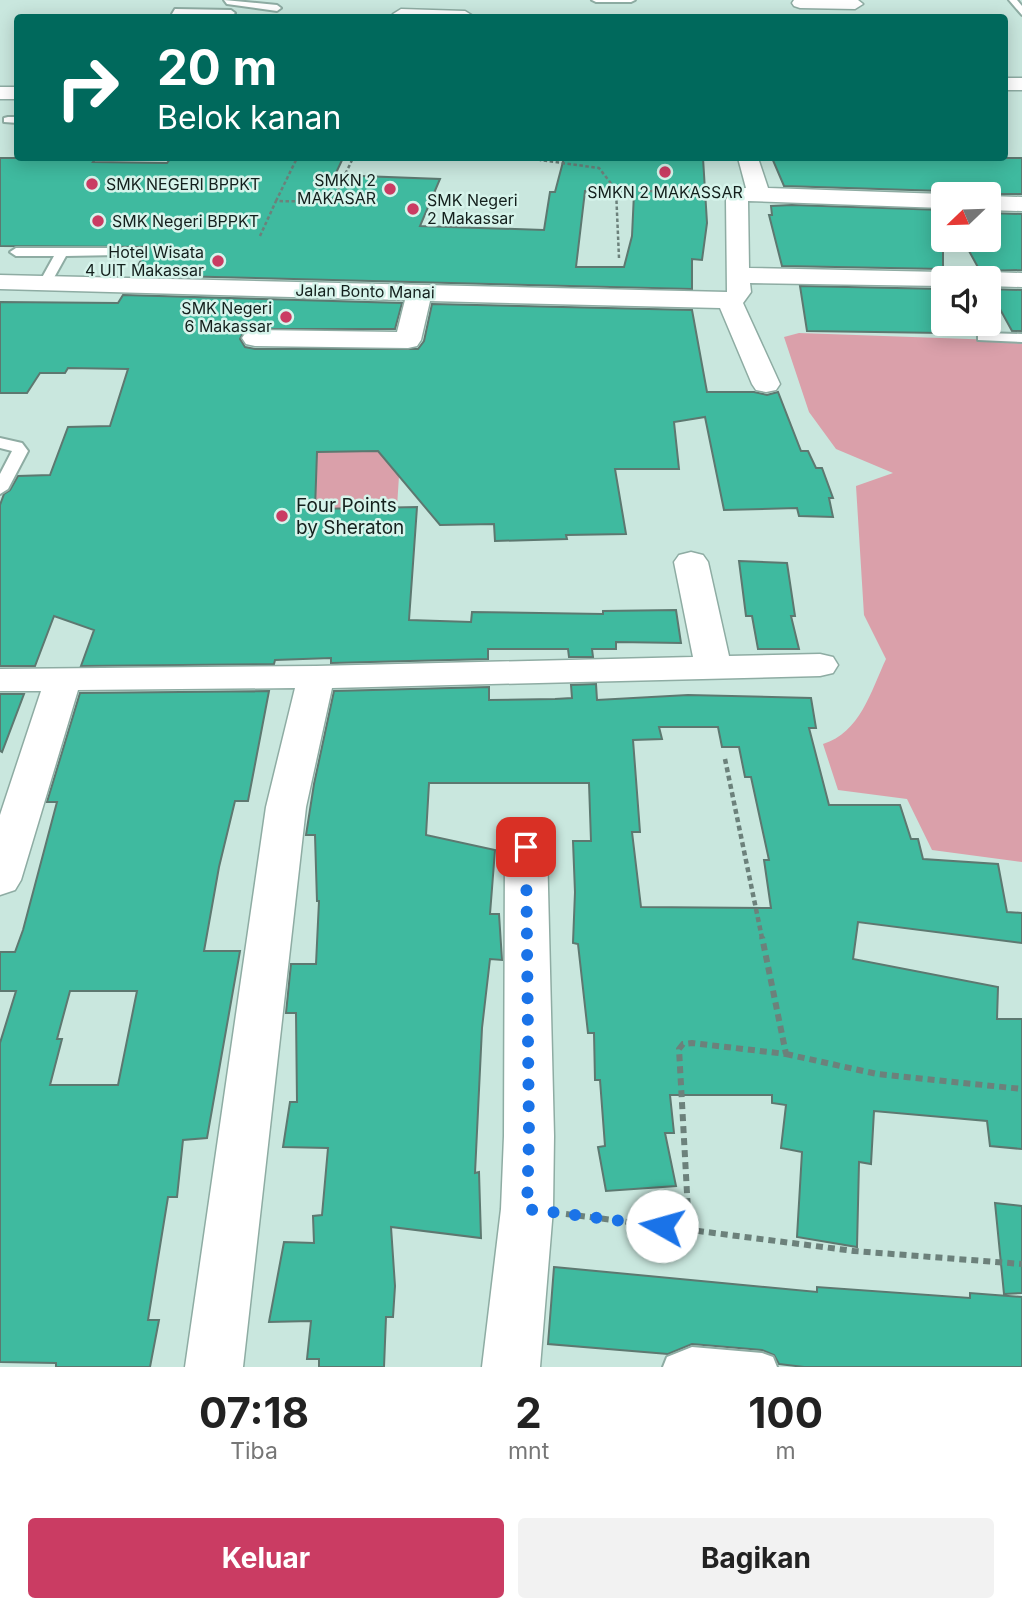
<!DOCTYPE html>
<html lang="id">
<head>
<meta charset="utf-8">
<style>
	:root { --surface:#fff; --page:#f2f2f2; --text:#222; --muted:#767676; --accent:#ca3c63 }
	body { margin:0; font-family:Inter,sans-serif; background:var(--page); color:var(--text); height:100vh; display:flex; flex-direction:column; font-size:26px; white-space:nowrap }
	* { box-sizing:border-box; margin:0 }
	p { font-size:23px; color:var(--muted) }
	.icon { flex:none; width:38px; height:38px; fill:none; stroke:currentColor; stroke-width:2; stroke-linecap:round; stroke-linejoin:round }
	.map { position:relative; height:1367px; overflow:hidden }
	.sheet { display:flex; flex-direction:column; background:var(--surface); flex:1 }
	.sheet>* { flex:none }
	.guide { position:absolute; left:14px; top:14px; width:994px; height:147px; border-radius:7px; box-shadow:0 4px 18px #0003; background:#00695c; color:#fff; overflow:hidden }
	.needle { width:46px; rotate:247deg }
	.controls { position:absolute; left:931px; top:182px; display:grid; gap:14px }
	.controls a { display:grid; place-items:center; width:70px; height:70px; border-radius:7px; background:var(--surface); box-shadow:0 4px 18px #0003; font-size:35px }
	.pin { position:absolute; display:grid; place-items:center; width:60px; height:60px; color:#fff; margin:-30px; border-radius:14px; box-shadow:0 4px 10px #0006 }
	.me { position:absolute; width:77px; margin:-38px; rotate:277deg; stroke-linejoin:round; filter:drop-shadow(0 0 5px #0008) }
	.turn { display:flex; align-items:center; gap:24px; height:147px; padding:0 28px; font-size:32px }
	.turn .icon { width:91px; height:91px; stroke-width:2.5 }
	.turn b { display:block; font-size:49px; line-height:60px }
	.eta { display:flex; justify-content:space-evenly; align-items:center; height:119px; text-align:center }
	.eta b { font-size:42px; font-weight:700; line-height:49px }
	.primary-button { display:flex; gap:14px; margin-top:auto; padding:14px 28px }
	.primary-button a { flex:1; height:80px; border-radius:7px; background:var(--accent); color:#fff; font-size:28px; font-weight:700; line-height:80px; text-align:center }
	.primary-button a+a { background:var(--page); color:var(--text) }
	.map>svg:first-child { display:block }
</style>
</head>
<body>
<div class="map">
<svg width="1022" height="1367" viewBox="0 0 1022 1367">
	<rect width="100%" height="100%" fill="#c9e7de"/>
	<path fill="#daa0aa" d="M 799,333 L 1022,341 L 1022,862 L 932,850 L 907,799 L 838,790 L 823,744 C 860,733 871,691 886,659 L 864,615 L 856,486 L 893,473 L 836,449 L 809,412 L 784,337 Z
		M 378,451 L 399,476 L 397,507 L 303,509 L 317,452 Z"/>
	<path fill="#3fba9f" stroke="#5d7870" stroke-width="2" fill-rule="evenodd" d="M 0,158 L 96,158 L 93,162 L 167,163 L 171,158 L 343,158 L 335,175 L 440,179 L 420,226 L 544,230 L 550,192 L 555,192 L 564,158 L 703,158 L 707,223 L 702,260 L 692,259 L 692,289 L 133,275 L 148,247 L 0,246 ZM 585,191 L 634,193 L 632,236 L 624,267 L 576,267 Z
		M 772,158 L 1022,158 L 1022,194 L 946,194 L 943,191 L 784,186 Z
		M 792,205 L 943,210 L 943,269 L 782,266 L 769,215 L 772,215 L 771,206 Z
		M 989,213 L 1022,214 L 1022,270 L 980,271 L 963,240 L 989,240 Z
		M 800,286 L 943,289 L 943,333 L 807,331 Z
		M 989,289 L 1022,290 L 1022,331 L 1012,331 Z
		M 123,295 L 402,303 L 395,329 L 245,329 L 240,339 L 245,347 L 255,349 L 418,349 L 424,341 L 432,304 L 692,310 L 707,392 L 754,392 L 767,395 L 778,392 L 801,451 L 808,451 L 816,468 L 822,468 L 833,498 L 829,498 L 833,517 L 799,516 L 797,508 L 724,510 L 705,417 L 674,422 L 679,469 L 615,469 L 626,534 L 566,535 L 567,539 L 495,541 L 494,524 L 440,525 L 378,451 L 317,452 L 315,509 L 417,507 L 409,620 L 471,622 L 472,612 L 603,614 L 603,611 L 676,610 L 681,643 L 616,642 L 616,649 L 592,649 L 593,657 L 569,657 L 568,649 L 488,649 L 488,659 L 331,663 L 331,658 L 275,660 L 274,664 L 81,666 L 94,630 L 54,616 L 35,666 L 0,666 L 0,505 L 4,494 L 10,490 L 18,476 L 50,475 L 68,427 L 110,426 L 128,369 L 68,368 L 65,373 L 40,373 L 27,393 L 0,393 L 0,302 L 118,303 Z
		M 739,561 L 787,563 L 795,616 L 791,616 L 799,649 L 758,649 L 752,616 L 746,616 Z
		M 596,684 L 597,700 L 688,695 L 811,698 L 816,728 L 809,728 L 829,805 L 900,805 L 911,839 L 918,839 L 923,859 L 998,864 L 1007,912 L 1022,913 L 1022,943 L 858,922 L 853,959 L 998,987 L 997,1019 L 1022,1019 L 1022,1149 L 990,1146 L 987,1121 L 874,1111 L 871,1164 L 859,1162 L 857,1247 L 797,1237 L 802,1152 L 781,1148 L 786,1105 L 772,1103 L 772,1095 L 670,1095 L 674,1133 L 665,1133 L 676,1186 L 606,1191 L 598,1147 L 605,1146 L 600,1080 L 595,1080 L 594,1033 L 588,1033 L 578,944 L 573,943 L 575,892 L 573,841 L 591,841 L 589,783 L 429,783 L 426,835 L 495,850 L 490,914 L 499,914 L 502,960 L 490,959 L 482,1028 L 475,1173 L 479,1172 L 481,1238 L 391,1227 L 395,1286 L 393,1317 L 386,1317 L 384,1367 L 319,1367 L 319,1359 L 307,1359 L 311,1321 L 269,1322 L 284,1242 L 314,1243 L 313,1216 L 322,1215 L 328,1148 L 283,1147 L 290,1102 L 297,1102 L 296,1013 L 286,1013 L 291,964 L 316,964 L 319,901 L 317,901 L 315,835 L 306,835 L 314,784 L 334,691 L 489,687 L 489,700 L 555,699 L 572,698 L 571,685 ZM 659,727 L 718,727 L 722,747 L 739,747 L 745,777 L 751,777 L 769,860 L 764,860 L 771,908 L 641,907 L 632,832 L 640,832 L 633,740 L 662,739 Z
		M 269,691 L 248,801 L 235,801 L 219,867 L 204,951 L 240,951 L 207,1138 L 183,1140 L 177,1197 L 168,1197 L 148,1320 L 159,1320 L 150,1367 L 56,1367 L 56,1363 L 0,1362 L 0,1043 L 16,991 L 0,991 L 0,952 L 15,952 L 23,930 L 57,802 L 47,802 L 80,693 ZM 70,991 L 137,991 L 118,1085 L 50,1085 L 62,1039 L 57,1039 Z
		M 0,694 L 24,694 L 2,752 L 0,751 Z
		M 995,1203 L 1022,1206 L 1022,1293 L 1004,1294 Z
		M 554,1267 L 817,1292 L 817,1287 L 970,1298 L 970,1293 L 1022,1297 L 1022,1367 L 804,1367 L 779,1364 L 774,1355 L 762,1350 L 692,1344 L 668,1354 L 548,1344 Z"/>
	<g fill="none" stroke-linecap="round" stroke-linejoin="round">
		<defs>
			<path id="service" d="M 224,0 L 277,5 L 281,8 L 277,11 L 227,4 Z
				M 592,0 L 635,0 L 631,2 L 596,2 Z
				M 1009,0 L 1017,0 L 1022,6 L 1022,15 Z
				M 175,9 L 231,10 L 235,13 L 231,16 L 172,14 Z
				M 8,117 L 18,117 L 18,123 L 4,122 L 4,118 Z
				M 115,248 L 119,249 L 119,255 L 66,256 L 51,283 L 45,287 L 39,283 L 54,256 L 16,256 L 10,252 L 16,248 Z
				M 983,333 L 1022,334 L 1022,342 L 978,340 L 978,334 Z
				M 0,438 L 22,443 L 28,451 L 8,489 L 0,494 L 0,474 L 12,451 L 0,448 Z
				M 692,1347 L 762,1353 L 773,1357 L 777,1367 L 663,1367 L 667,1357 Z"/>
			<path id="minor" d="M 794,0 L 858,0 L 863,4 L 855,9 L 800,8 L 794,6 L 792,3 Z
				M 401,9 L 465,11 L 473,16 L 395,17 L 393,14 Z
				M 1004,78 L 1022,78 L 1022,90 L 1004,90 Z
				M 0,87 L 18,87 L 18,99 L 0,99 Z
				M 738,158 L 758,158 L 768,188 L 943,194 L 943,208 L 748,201 L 749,268 L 943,272 L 952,274 L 955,278 L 943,278 L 943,286 L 750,283 L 751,292 L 743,303 L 780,384 L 776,390 L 766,392 L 756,390 L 752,384 L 720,308 L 430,301 L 421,340 L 417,346 L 408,348 L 255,346 L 246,344 L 242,338 L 246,332 L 255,330 L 397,332 L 405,300 L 0,289 L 0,275 L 727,292 L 726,200 L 731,189 L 746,188 Z
				M 989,196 L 1022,197 L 1022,211 L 989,210 Z
				M 989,272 L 1022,273 L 1022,287 L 989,286 L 989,278 L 977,278 L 980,274 Z
				M 691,552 L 703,555 L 708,562 L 729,656 L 820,654 L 833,657 L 838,665 L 833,673 L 820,676 L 332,688 L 306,807 L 243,1367 L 185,1367 L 266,807 L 295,688 L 78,690 L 21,880 L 15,890 L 0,895 L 0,815 L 41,691 L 0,691 L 0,669 L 316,666 L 693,657 L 674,562 L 679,555 Z
				M 526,833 L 541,837 L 547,847 L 554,1136 L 553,1209 L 540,1367 L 482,1367 L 501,1209 L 504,1136 L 505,847 L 511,837 Z"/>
		</defs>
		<use href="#service" stroke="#8eaca3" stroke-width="4"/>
		<use href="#minor" stroke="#8eaca3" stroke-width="3"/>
		<path stroke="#6c817b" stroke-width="2.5" stroke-dasharray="3.5 2.5" stroke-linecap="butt" d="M 522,158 L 540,160
			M 541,158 L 540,160 L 599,168 L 616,190
			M 276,201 L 297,158
			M 260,236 L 276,201 L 332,202 L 353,158
			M 619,258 L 616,190 L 711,193"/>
		<path stroke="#6c817b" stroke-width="4.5" stroke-dasharray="5 3.5" stroke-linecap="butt" d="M 725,759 L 762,938"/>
		<path stroke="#6c817b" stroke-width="6" stroke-dasharray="7 5" stroke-linecap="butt" d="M 786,1054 L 877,1074 L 1022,1089
			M 566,1214 L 854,1251 L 1022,1264
			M 689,1229 L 679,1049 L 683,1044 L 692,1043 L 786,1054 L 762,937"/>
		<use href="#service" fill="#fff" fill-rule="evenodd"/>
		<use href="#minor" fill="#fff" fill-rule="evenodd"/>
	</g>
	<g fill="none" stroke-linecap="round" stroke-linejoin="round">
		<path stroke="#1a73e8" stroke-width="12" stroke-dasharray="0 21.6" d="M 526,847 L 529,1136 L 527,1209 L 662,1226"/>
	</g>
	<g fill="#ca3c63" stroke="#d6f4eb" stroke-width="2.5">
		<circle cx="665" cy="172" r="7"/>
		<circle cx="92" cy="184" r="7"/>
		<circle cx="390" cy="189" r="7"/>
		<circle cx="413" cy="209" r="7"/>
		<circle cx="98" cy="221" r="7"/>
		<circle cx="218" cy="261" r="7"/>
		<circle cx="286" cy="317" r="7"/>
		<circle cx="282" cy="516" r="7"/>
	</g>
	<g text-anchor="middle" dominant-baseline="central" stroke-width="5" stroke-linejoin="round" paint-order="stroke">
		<g font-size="16" fill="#14201d" stroke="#d6f4eb" text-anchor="end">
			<text x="376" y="180">SMKN 2<tspan x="376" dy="18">MAKASAR</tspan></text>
			<text x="106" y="184" text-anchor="start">SMK NEGERI BPPKT</text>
			<text x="665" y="192" text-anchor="middle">SMKN 2 MAKASSAR</text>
			<text x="427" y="200" text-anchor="start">SMK Negeri<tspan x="427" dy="18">2 Makassar</tspan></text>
			<text x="112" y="221" text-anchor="start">SMK Negeri BPPKT</text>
			<text x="204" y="252">Hotel Wisata<tspan x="204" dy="18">4 UIT Makassar</tspan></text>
			<text x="272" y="308">SMK Negeri<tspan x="272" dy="18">6 Makassar</tspan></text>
		</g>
		<g font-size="16" fill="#14201d" stroke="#d6f4eb">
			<text transform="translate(365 291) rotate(1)">Jalan Bonto Manai</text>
		</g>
		<g font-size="19" fill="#14201d" stroke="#d6f4eb" text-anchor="start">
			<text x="296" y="505">Four Points<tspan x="296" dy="22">by Sheraton</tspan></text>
		</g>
	</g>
</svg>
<div class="controls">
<a><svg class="needle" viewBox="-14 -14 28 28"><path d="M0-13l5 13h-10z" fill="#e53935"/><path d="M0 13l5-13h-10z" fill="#767676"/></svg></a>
<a><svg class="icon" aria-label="sound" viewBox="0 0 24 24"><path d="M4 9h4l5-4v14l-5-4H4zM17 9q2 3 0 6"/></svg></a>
</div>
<div class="pin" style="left:526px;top:847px;background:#d93025"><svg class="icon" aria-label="arrive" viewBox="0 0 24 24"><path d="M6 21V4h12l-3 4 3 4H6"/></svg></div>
<svg class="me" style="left:662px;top:1226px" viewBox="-20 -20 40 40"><circle r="19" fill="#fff"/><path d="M0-13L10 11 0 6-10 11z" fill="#1a73e8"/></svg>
<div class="guide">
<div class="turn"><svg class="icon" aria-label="right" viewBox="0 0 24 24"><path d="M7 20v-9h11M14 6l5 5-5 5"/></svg><div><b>20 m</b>Belok kanan</div></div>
</div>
</div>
<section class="sheet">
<div class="eta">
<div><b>07:18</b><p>Tiba</p></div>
<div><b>2</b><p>mnt</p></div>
<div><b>100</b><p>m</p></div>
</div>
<div class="primary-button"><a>Keluar</a><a>Bagikan</a></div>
</section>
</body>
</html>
